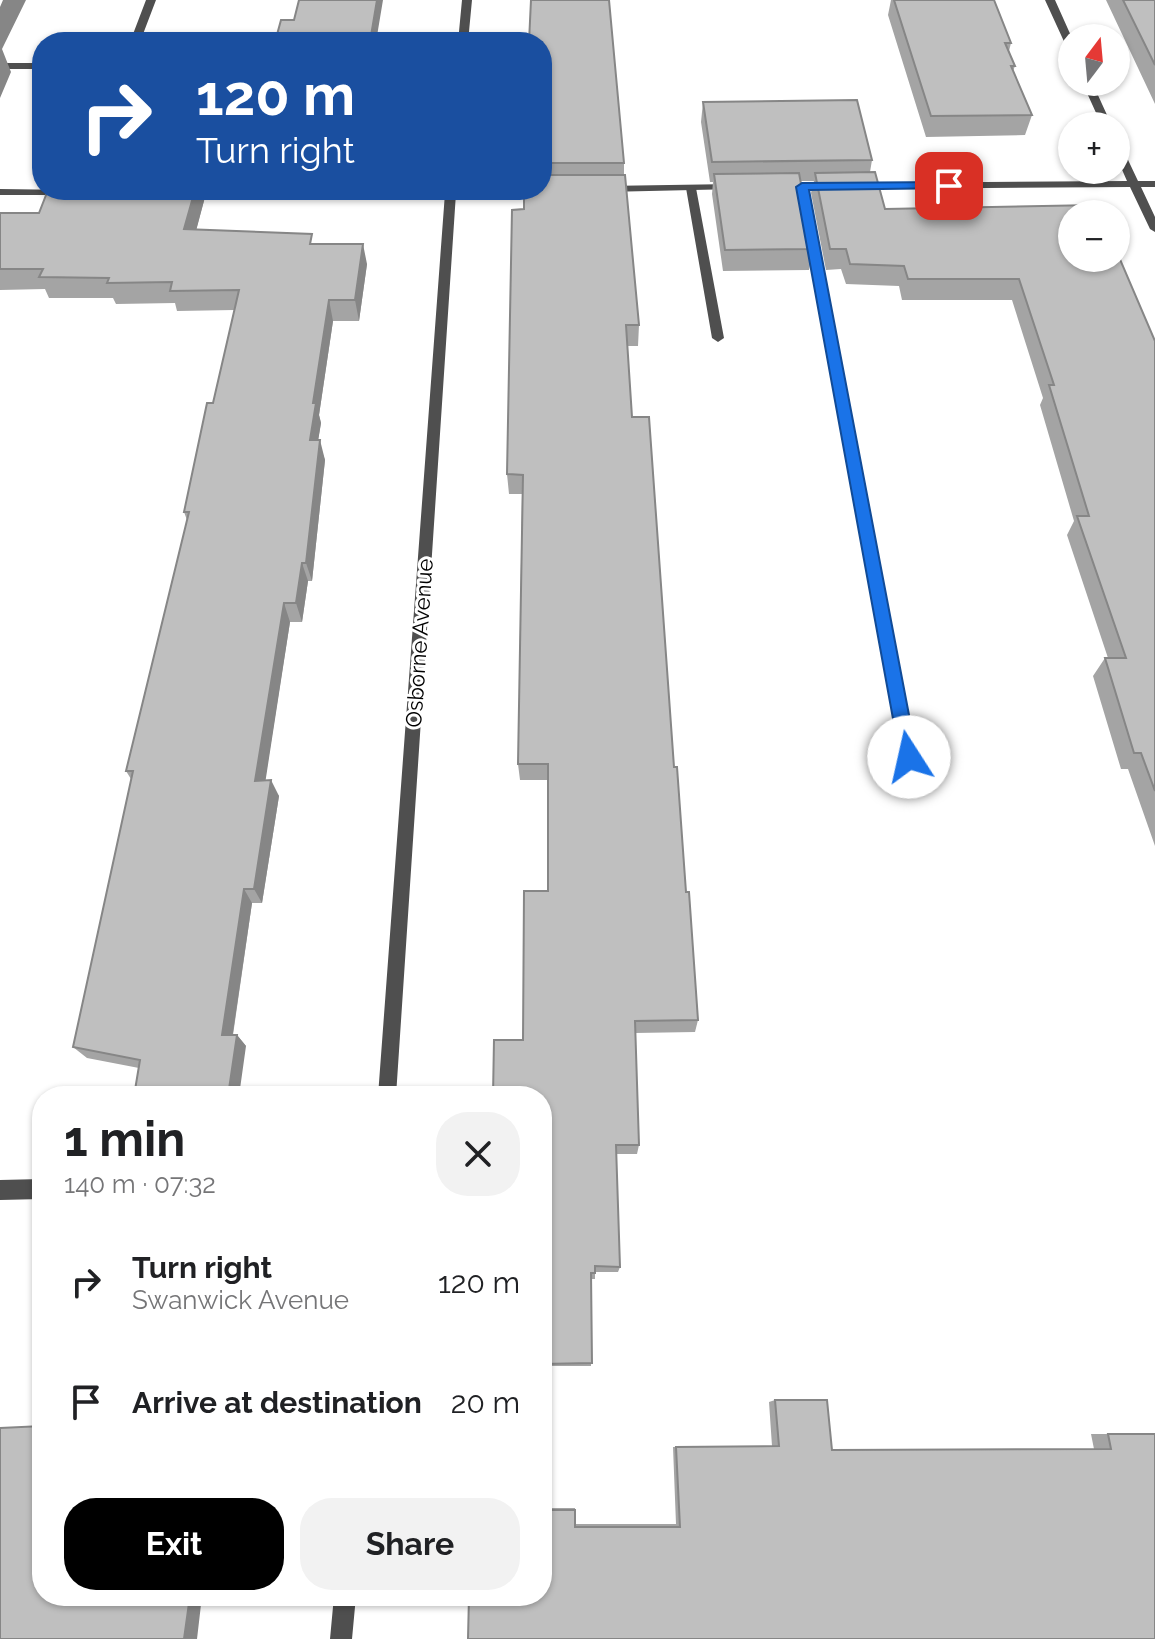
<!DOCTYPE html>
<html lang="en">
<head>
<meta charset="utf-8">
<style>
	:root { --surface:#fff; --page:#f2f2f2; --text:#202124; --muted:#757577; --accent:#000 }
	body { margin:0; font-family:Raleway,sans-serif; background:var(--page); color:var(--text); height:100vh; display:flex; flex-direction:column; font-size:30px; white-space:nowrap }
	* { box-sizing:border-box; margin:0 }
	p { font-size:26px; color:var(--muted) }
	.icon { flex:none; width:44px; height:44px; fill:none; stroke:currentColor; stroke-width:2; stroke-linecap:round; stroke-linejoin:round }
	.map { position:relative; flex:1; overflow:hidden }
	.side { position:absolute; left:32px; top:1086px; width:520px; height:520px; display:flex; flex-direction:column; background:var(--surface); border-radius:32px; box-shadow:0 2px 6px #0004 }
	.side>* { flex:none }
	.guide { position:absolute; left:32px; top:32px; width:520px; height:168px; border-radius:32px; box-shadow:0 2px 6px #0004; background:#1a4fa0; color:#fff; overflow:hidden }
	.needle { width:52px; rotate:16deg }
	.tools { position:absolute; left:1058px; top:24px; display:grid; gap:16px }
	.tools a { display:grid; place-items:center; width:72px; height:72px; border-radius:50%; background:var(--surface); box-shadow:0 2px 6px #0004; font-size:40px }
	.pin { position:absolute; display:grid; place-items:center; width:68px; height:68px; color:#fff; margin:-34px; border-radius:16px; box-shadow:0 4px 12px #0006 }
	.me { position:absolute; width:88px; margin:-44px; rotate:350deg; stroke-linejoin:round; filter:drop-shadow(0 0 6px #0008) }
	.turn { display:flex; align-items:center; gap:28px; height:168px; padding:0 32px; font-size:36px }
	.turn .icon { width:104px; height:104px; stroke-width:2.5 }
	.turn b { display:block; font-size:56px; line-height:68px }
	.round { display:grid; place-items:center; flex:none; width:84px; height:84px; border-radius:32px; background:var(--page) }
	.summary { display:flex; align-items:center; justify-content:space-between; height:136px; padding:0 32px }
	h1 { font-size:48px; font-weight:700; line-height:60px }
	.button { display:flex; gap:16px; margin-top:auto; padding:16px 32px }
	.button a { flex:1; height:92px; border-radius:32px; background:var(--accent); color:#fff; font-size:32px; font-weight:700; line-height:92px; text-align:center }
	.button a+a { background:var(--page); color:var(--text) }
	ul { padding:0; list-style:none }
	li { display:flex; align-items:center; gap:24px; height:120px; padding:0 32px }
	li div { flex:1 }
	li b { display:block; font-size:30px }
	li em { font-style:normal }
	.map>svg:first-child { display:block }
</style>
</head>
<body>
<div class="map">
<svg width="1155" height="1639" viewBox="0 0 1155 1639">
	<rect width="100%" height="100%" fill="#fff"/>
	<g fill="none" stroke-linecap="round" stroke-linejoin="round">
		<path fill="#4f4f4f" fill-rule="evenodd" d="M 146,0 L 156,0 L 140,42 L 130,42 Z
			M 0,63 L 42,63 L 42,69 L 0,69 Z
			M 802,184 L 807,187 L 917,757 L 914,762 L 904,762 L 901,757 L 797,187 Z
			M 691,185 L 696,188 L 724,338 L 718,342 L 712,338 L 686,188 Z
			M 42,1179 L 42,1199 L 0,1200 L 0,1180 Z"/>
		<path fill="#4f4f4f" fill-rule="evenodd" d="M 462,0 L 472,0 L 468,42 L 458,42 Z
			M 1045,0 L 1055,0 L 1072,38 L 1072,51 L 1067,48 Z
			M 1082,82 L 1092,82 L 1112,126 L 1102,126 Z
			M 1116,142 L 1121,145 L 1138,181 L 1155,181 L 1155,187 L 1141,187 L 1155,217 L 1155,232 L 1150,229 L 1130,187 L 857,189 L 852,186 L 857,183 L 1127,181 L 1116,156 Z
			M 833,183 L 837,184 L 837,188 L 781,190 L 776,187 L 781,184 Z
			M 733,184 L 738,187 L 737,189 L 605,192 L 600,189 L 605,186 Z
			M 0,189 L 72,190 L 73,192 L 68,195 L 0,195 Z
			M 506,190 L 501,193 L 456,193 L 396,1096 L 378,1096 L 445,193 L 183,194 L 178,191 Z
			M 334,1596 L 356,1596 L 352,1639 L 330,1639 Z"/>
	</g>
	<path fill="#a4a4a4" d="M 891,0 L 994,0 L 1011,43 L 1009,51 L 1015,66 L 1013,71 L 1032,115 L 1025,135 L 926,137 L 888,15 Z
		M 1106,0 L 1155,0 L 1155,104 Z
		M 542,42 L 624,163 L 624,175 L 639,325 L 638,346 L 627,346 L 632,417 L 674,767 L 698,1020 L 695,1032 L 635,1033 L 639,1145 L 637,1154 L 616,1154 L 620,1267 L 618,1272 L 595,1272 L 595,1279 L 591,1279 L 591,1366 L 542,1366 L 542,1096 L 523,1040 L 548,891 L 548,780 L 520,780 L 518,764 L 522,494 L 509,494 L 507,474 L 524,209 L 542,190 Z
		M 703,102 L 872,160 L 870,172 L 885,209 L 1155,341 L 1155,846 L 1128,769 L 1121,769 L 1093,676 L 1105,658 L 1108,658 L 1067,535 L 1074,521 L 1040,405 L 1043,398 L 1012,300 L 902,300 L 899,286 L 846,284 L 841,269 L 826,270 L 811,193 L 814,181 L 800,181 L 813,249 L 809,270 L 723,271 L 712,194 L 713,182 L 710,182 L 701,122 Z
		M 48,190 L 203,190 L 205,197 L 196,230 L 314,244 L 367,264 L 359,321 L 333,321 L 319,415 L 321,423 L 318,440 L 325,460 L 312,581 L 308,581 L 302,622 L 290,622 L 265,780 L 279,796 L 262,903 L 252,903 L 233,1035 L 237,1035 L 246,1046 L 139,1068 L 87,1058 L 73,1047 L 131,779 L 126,771 L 187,520 L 184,512 L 213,403 L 234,310 L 177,311 L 175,303 L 116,304 L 113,298 L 49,298 L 45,289 L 0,290 L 0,213 L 39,213 Z
		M 775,1400 L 832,1450 L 1094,1449 L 1091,1434 L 1108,1434 L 1155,1639 L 542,1596 L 542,1508 L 575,1508 L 575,1524 L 676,1524 L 673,1447 L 772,1446 L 769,1402 Z"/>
	<path fill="#868686" d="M 3,0 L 26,0 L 2,49 L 11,72 L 0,98 L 0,7 Z
		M 377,0 L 383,0 L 376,42 L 370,42 Z
		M 195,190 L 203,190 L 205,197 L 191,250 L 184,229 Z
		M 363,244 L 367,264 L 359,321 L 355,300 Z
		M 329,300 L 333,321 L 319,415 L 321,423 L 315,460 L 310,440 L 313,403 Z
		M 320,440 L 325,460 L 312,581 L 306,563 Z
		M 302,563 L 308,581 L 302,622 L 296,603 Z
		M 284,603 L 290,622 L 263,797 L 255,781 Z
		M 271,780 L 279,796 L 262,903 L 254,889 Z
		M 244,889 L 252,903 L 231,1046 L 222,1035 Z
		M 237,1035 L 246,1046 L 239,1096 L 228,1096 Z
		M 190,1596 L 202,1596 L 197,1639 L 184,1639 Z"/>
	<path fill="#bfbfbf" stroke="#868686" stroke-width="2" d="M 299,0 L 377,0 L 370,42 L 275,42 L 281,20 L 294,20 Z
		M 531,0 L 609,0 L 624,163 L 542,163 L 542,42 L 529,42 Z
		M 894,0 L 994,0 L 1011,43 L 1005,43 L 1015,66 L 1011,66 L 1032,115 L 931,116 Z
		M 1123,0 L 1155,0 L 1155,65 Z
		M 857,100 L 872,160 L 712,162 L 703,102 Z
		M 875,172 L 885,209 L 1096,205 L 1100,214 L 1072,214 L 1072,258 L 1116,258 L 1116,250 L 1155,341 L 1155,791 L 1141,753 L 1134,753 L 1105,658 L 1126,658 L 1077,516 L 1089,516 L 1049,385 L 1054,385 L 1019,279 L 908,279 L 904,266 L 850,264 L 846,249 L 830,249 L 815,173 Z
		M 799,173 L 813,249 L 725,250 L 714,174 Z
		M 542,175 L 625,175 L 639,325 L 626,325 L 632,417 L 649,417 L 674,767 L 677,767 L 686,892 L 689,892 L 698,1020 L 635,1021 L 639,1145 L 616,1145 L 620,1267 L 595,1266 L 595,1273 L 591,1273 L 592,1363 L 542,1364 L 542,1096 L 493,1096 L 494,1040 L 523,1040 L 524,891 L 548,891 L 548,764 L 518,764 L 523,475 L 507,474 L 512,210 L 524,209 L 524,190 L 542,190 Z
		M 48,190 L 195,190 L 184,229 L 312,234 L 310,244 L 363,244 L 355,300 L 329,300 L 313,403 L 316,403 L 310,440 L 320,440 L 306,563 L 302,563 L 296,603 L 284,603 L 255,781 L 271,780 L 254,889 L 244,889 L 222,1035 L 237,1035 L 228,1096 L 134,1096 L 140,1060 L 73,1047 L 133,771 L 126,771 L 189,512 L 184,512 L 207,403 L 213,403 L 239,290 L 170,291 L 172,282 L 107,283 L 109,278 L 39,277 L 43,269 L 0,269 L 0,213 L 39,213 Z
		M 775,1400 L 827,1400 L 832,1450 L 1111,1449 L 1108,1434 L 1155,1434 L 1155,1639 L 468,1639 L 469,1596 L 542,1596 L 542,1510 L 575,1510 L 575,1527 L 680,1527 L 676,1447 L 779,1446 Z
		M 42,1426 L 42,1596 L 190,1596 L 184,1639 L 0,1639 L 0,1428 Z"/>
	<path fill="#1a73e8" stroke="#114b97" stroke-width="2" d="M 949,182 L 953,183 L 953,188 L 809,190 L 917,757 L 909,765 L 900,757 L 796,187 L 802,183 Z"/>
	<g text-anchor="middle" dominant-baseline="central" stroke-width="6" stroke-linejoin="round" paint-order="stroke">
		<g font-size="22" fill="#000" stroke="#fff">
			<text transform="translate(419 643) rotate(-86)">Osborne Avenue</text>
		</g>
	</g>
</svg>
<div class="tools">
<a><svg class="needle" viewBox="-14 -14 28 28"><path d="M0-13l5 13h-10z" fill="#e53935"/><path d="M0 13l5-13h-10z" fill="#757577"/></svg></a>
<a>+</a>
<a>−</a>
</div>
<div class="pin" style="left:949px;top:186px;background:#d93025"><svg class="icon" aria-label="arrive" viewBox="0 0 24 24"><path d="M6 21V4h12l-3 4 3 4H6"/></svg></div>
<svg class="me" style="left:909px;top:757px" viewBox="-20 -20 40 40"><circle r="19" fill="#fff"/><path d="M0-13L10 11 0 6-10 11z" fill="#1a73e8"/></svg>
<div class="guide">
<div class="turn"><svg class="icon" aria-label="right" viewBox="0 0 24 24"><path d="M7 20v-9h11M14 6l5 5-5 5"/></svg><div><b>120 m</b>Turn right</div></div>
</div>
<section class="side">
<div class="summary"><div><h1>1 min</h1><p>140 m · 07:32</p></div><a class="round"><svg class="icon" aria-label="close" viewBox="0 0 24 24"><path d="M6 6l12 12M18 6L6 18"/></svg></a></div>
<ul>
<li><svg class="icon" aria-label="right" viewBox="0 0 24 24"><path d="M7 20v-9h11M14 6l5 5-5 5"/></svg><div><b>Turn right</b><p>Swanwick Avenue</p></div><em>120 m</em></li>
<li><svg class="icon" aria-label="arrive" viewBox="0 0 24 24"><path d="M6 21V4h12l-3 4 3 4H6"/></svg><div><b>Arrive at destination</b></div><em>20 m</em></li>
</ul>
<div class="button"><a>Exit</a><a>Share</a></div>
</section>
</div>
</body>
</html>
